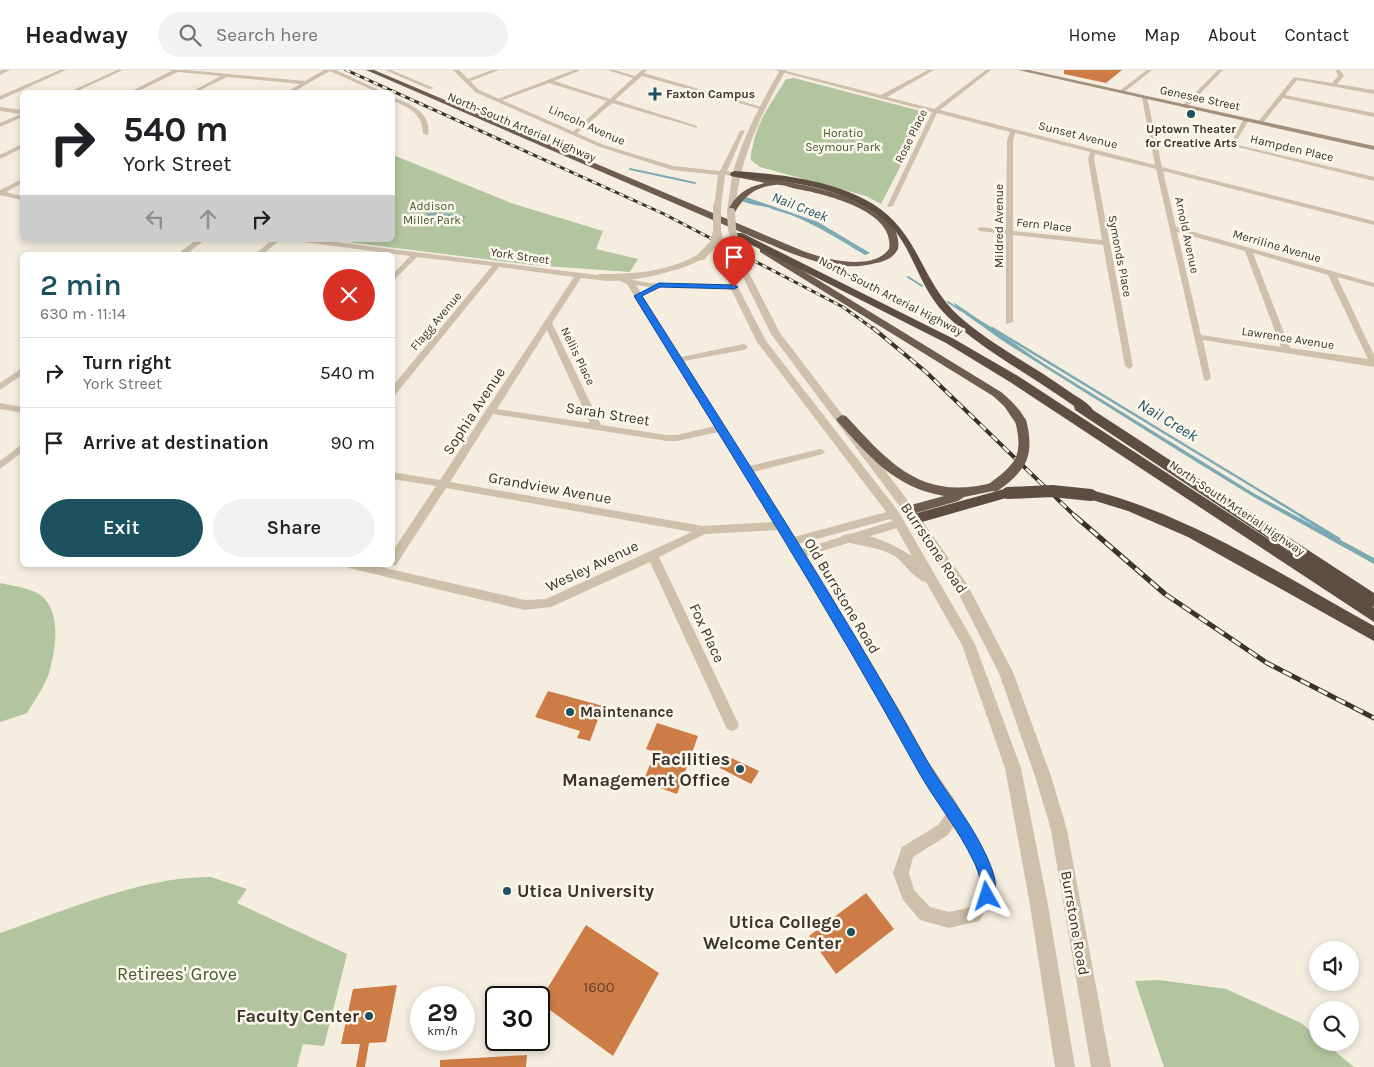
<!DOCTYPE html>
<html lang="en">
<head>
<meta charset="utf-8">
<style>
	:root { --surface:#fff; --page:#f2f2f2; --text:#202124; --muted:#757577; --line:#e0e0e0; --accent:#1c5160 }
	body { margin:0; font-family:Karla,sans-serif; background:var(--page); color:var(--text); height:100vh; display:flex; flex-direction:column; font-size:19px; white-space:nowrap }
	* { box-sizing:border-box; margin:0 }
	p { font-size:16px; color:var(--muted) }
	.icon { flex:none; width:28px; height:28px; fill:none; stroke:currentColor; stroke-width:2; stroke-linecap:round; stroke-linejoin:round }
	.map { position:relative; flex:1; overflow:hidden }
	.drawer { position:absolute; left:20px; top:182px; width:375px; height:315px; display:flex; flex-direction:column; background:var(--surface); border-radius:8px; box-shadow:0 2px 8px #0003 }
	.drawer>* { flex:none }
	.banner { position:absolute; left:20px; top:20px; width:375px; height:152px; border-radius:8px; box-shadow:0 2px 8px #0003; background:#fff; color:var(--text); overflow:hidden }
	.controls { position:absolute; left:1309px; top:871px; display:grid; gap:10px }
	.controls a { display:grid; place-items:center; width:50px; height:50px; border-radius:50%; background:var(--surface); box-shadow:0 2px 8px #0003; font-size:25px }
	.speed { position:absolute; left:410px; top:916px; display:flex; gap:10px; font-size:25px; font-weight:700; text-align:center }
	.speed>* { display:grid; place-content:center; width:65px; height:65px; border-radius:50%; background:var(--surface); box-shadow:0 2px 8px #0003; line-height:1 }
	.speed small { font-size:12px; font-weight:400 }
	.speed .limit { border:2px solid #111; border-radius:8px; background:#fff; color:#111 }
	.pin { position:absolute; display:grid; place-items:center; width:42px; height:42px; color:#fff; margin:-51px -21px; border-radius:50% 50% 50% 0; rotate:-45deg; box-shadow:0 0 5px #0007 }
	.pin .icon { rotate:45deg }
	.me { position:absolute; width:55px; margin:-28px; rotate:354deg; stroke-linejoin:round; filter:drop-shadow(0 0 4px #0008) }
	.turn { display:flex; align-items:center; gap:18px; height:105px; padding:0 20px; font-size:22px }
	.turn .icon { width:65px; height:65px; stroke-width:2.5 }
	.turn b { display:block; font-size:35px; line-height:42px }
	.lanes { display:flex; align-items:center; height:48px; padding:0 20px; background:#0003; justify-content:center; gap:25px; direction:ltr }
	.lanes .off { opacity:.35 }
	.round { display:grid; place-items:center; flex:none; width:52px; height:52px; border-radius:26px; background:var(--page) }
	.overview { display:flex; align-items:center; justify-content:space-between; height:85px; padding:0 20px }
	h1 { font-size:30px; font-weight:600; line-height:38px; color:var(--accent) }
	.primary-button { display:flex; gap:10px; margin-top:auto; padding:10px 20px }
	.primary-button a { flex:1; height:58px; border-radius:30px; background:var(--accent); color:#fff; font-size:20px; font-weight:600; line-height:58px; text-align:center }
	.primary-button a+a { background:var(--page); color:var(--text) }
	ul { padding:0; list-style:none }
	li { display:flex; align-items:center; gap:15px; height:70px; padding:0 20px; border-top:1px solid var(--line) }
	li div { flex:1 }
	li b { display:block; font-size:19px }
	li em { font-style:normal }
	header { display:flex; align-items:center; gap:30px; box-sizing:border-box; height:70px; padding:0 25px; background:var(--surface); border-bottom:1px solid var(--line) }
	header strong { font-size:24px }
	nav { display:flex; gap:28px; margin-inline-start:auto; font-size:18px }
	.search { width:350px; height:45px; background:var(--page); display:flex; align-items:center; gap:12px; box-sizing:border-box; padding:0 18px; border-radius:28px; color:var(--muted); font-size:19px }
	.map>svg:first-child { display:block }
</style>
</head>
<body>
<header>
<strong>Headway</strong>
<div class="search"><svg class="icon" aria-label="search" viewBox="0 0 24 24"><circle cx="10" cy="10" r="6"/><path d="M15 15l6 6"/></svg>Search here</div>
<nav><a>Home</a><a>Map</a><a>About</a><a>Contact</a></nav>
</header>
<div class="map">
<svg width="1374" height="997" viewBox="0 0 1374 997">
	<rect width="100%" height="100%" fill="#f5eee0"/>
	<path fill="#b2c59e" d="M 794,8 L 928,43 L 881,134 L 866,126 L 760,97 L 751,90 C 750,85 752,81 753,75 C 759,47 772,33 786,9 Z
		M 393,85 L 511,133 L 603,161 L 596,179 L 638,189 L 630,202 L 533,195 L 331,170 L 392,170 Z
		M 0,513 C 13,516 34,518 44,528 C 62,546 55,584 48,606 C 43,619 34,631 27,643 L 0,652 Z
		M 211,807 L 247,819 L 237,833 L 347,884 L 324,976 L 303,974 L 297,997 L 0,997 L 0,863 C 64,841 144,806 211,807 Z
		M 1159,910 L 1226,919 L 1301,953 L 1317,966 L 1318,972 L 1325,973 L 1354,997 L 1164,997 L 1135,911 Z"/>
	<path fill="#7da9b4" d="M 743,126 L 818,152 L 870,183 L 865,185 C 837,168 810,151 778,140 C 767,136 755,136 744,132 L 740,130 Z
		M 429,142 L 466,146 L 456,157 L 419,153 Z
		M 953,232 L 1046,295 L 1255,424 L 1374,488 L 1374,494 L 1257,429 L 1190,388 L 1003,271 L 958,239 Z"/>
	<g fill="none" stroke-linecap="round" stroke-linejoin="round">
		<path stroke="#7da9b4" stroke-width="2" d="M 630,99 L 695,113
			M 772,138 L 788,143
			M 908,207 L 922,216
			M 948,232 L 960,240
			M 981,252 L 994,260"/>
		<path stroke="#7da9b4" stroke-width="2.5" d="M 992,258 L 1303,447"/>
		<path stroke="#7da9b4" stroke-width="3" d="M 1301,446 L 1339,469"/>
	</g>
	<path fill="#cd7c46" d="M 1064,0 L 1122,0 L 1106,13 L 1064,4 Z
		M 548,621 L 603,636 L 590,671 L 577,668 L 580,661 L 535,647 Z
		M 657,653 L 698,666 L 677,724 L 643,712 L 655,682 L 646,679 Z
		M 727,686 L 759,701 L 751,714 L 720,698 Z
		M 866,823 L 894,859 L 836,904 L 809,866 Z
		M 586,855 L 659,903 L 613,986 L 539,932 Z
		M 397,915 L 386,972 L 369,973 L 365,997 L 356,997 L 360,974 L 341,974 L 353,919 Z
		M 527,985 L 526,997 L 440,997 L 440,990 Z"/>
	<g fill="none" stroke-linecap="round" stroke-linejoin="round">
		<path fill="#cec0aa" fill-rule="evenodd" d="M 3,0 L 10,0 L 0,5 L 0,1 Z
			M 60,0 L 66,0 L 0,30 L 0,26 Z
			M 117,0 L 123,0 L 75,22 L 69,22 Z
			M 170,0 L 187,0 L 305,11 L 324,0 L 336,0 L 383,22 L 377,22 L 330,1 L 293,22 L 287,22 L 300,14 L 227,7 L 196,22 L 191,22 L 221,6 L 178,2 L 136,22 L 130,22 L 171,1 Z
			M 385,0 L 391,0 L 434,18 L 429,19 Z
			M 492,0 L 499,0 L 468,12 L 463,11 Z
			M 574,0 L 581,0 L 554,11 L 610,29 L 633,8 L 607,0 L 614,0 L 635,6 L 642,0 L 647,0 L 644,3 L 765,38 L 760,39 L 642,6 L 615,30 L 697,56 L 697,58 L 612,33 L 575,65 L 573,62 L 607,31 L 549,13 L 500,31 L 495,30 Z
			M 774,0 L 782,0 L 881,25 L 928,0 L 934,0 L 887,27 L 934,39 L 986,0 L 991,0 L 940,40 L 1155,95 L 1142,28 L 1147,27 L 1162,97 L 1374,151 L 1374,155 L 1163,101 L 1176,157 L 1374,213 L 1374,217 L 1337,207 L 1374,285 L 1374,297 L 1203,270 L 1211,308 L 1207,311 L 1204,310 L 1156,99 L 1095,84 L 1094,89 L 1133,296 L 1129,299 L 1125,296 L 1103,175 L 1013,165 L 1013,252 L 1006,254 L 1006,164 L 980,161 L 977,159 L 980,157 L 1006,160 L 1007,71 L 1010,62 L 937,43 L 893,136 L 888,137 L 887,136 L 932,42 ZM 1015,63 L 1090,82 L 1088,89 L 1102,170 L 1013,161 L 1013,71 ZM 1177,162 L 1245,181 L 1281,277 L 1201,265 ZM 1253,183 L 1328,205 L 1368,289 L 1290,278 Z
			M 1147,0 L 1152,0 L 1123,23 L 1119,23 L 1119,21 Z
			M 1218,0 L 1223,0 L 1187,37 L 1183,37 L 1183,35 Z
			M 1336,0 L 1340,0 L 1344,6 L 1337,14 L 1374,20 L 1374,24 L 1297,10 L 1285,25 L 1374,43 L 1374,47 L 1283,28 L 1262,54 L 1257,53 L 1294,7 L 1332,13 L 1338,6 Z
			M 392,27 C 410,33 432,43 428,65 L 423,64 C 423,44 410,38 392,30 Z
			M 0,37 L 22,40 L 22,47 L 0,57 L 0,53 L 21,44 L 0,41 Z
			M 1246,48 L 1249,50 L 1235,73 L 1238,75 L 1374,107 L 1374,111 L 1230,75 L 1243,50 Z
			M 22,74 L 22,78 L 0,89 L 0,85 Z
			M 22,109 L 22,113 L 6,122 L 22,126 L 22,130 L 0,125 L 0,120 Z
			M 196,170 L 205,170 L 185,185 L 176,185 Z
			M 272,170 L 280,170 L 262,185 L 254,185 Z
			M 299,170 L 320,170 L 612,207 L 613,209 L 609,211 L 581,208 L 552,253 L 601,355 L 667,365 L 677,365 L 715,356 L 627,214 L 620,211 L 627,205 L 633,210 L 649,213 L 737,215 L 737,219 L 734,219 L 649,217 L 636,215 L 681,287 L 744,274 L 748,277 L 744,280 L 684,291 L 749,396 L 820,379 L 823,380 L 825,382 L 823,384 L 753,402 L 794,467 L 894,440 L 899,444 L 894,448 L 798,474 L 802,479 L 899,449 L 904,453 L 903,456 L 806,486 L 901,642 L 928,691 L 955,730 L 986,784 L 997,812 L 992,831 L 979,851 L 949,858 L 920,850 L 903,830 L 893,803 L 902,777 L 938,755 L 945,745 L 943,737 L 918,701 L 891,650 L 779,460 L 705,464 L 659,487 L 739,655 L 737,659 L 732,661 L 727,659 L 650,492 L 551,537 L 525,540 L 349,498 L 347,495 L 372,495 L 525,530 L 546,529 L 692,462 L 446,418 L 396,495 L 388,495 L 392,495 L 392,482 L 436,416 L 392,409 L 392,402 L 440,410 L 574,207 L 499,197 L 395,325 L 392,326 L 392,317 L 492,196 L 417,187 L 392,212 L 392,205 L 410,186 L 303,172 ZM 547,260 L 590,353 L 497,339 ZM 493,344 L 667,371 L 677,371 L 718,362 L 774,452 L 703,456 L 450,412 ZM 954,756 C 963,772 986,803 980,822 C 978,827 972,833 968,838 L 949,842 L 930,837 L 914,820 L 909,803 L 913,787 L 948,765 Z
			M 22,298 L 22,305 L 0,320 L 0,313 Z
			M 0,333 L 22,337 L 22,343 L 0,339 Z
			M 22,374 L 22,382 L 0,399 L 0,391 Z"/>
		<path fill="#cec0aa" fill-rule="evenodd" d="M 453,0 L 459,0 L 479,20 L 604,75 L 673,96 L 720,101 L 740,61 L 745,60 L 727,101 L 733,102 C 744,65 761,33 780,0 L 786,0 C 760,46 739,89 735,142 L 731,144 L 727,142 L 732,106 L 725,105 L 721,136 L 714,138 L 718,105 L 672,100 L 600,77 L 475,22 Z
			M 699,184 L 706,186 C 691,200 611,219 595,207 L 599,204 C 635,204 667,202 699,184 Z
			M 721,184 L 728,186 L 738,217 L 766,271 L 898,441 L 975,574 L 1021,698 L 1048,835 L 1075,997 L 1055,997 L 1030,835 L 1005,698 L 962,575 L 926,512 C 915,510 905,494 896,487 C 879,476 861,477 843,471 L 841,468 L 843,465 C 862,459 896,475 912,486 L 890,447 L 757,272 L 730,217 L 720,186 Z
			M 738,193 L 745,195 L 780,263 L 906,428 L 967,514 L 1013,602 L 1052,709 L 1067,760 L 1111,997 L 1091,997 L 1051,760 L 1036,709 L 999,603 L 957,521 L 898,434 L 771,264 L 737,195 Z"/>
		<path fill="#a2907b" fill-rule="evenodd" d="M 1018,0 L 1029,0 L 1374,76 L 1374,80 Z"/>
		<path fill="#6e5d4e" fill-rule="evenodd" d="M 366,0 L 374,0 L 803,181 C 825,189 872,202 889,179 C 896,141 825,124 797,119 C 791,118 782,114 775,115 C 755,117 744,126 734,144 L 727,142 C 735,125 746,117 765,113 L 731,106 L 731,102 L 734,102 C 770,111 907,122 898,179 C 893,188 886,191 876,193 C 832,205 789,182 750,166 Z
			M 760,178 L 766,178 L 1001,322 C 1008,328 1028,345 1025,355 L 1017,355 L 1004,336 L 993,326 L 760,182 Z
			M 842,345 L 846,346 C 891,395 923,432 995,412 L 1001,416 L 993,421 L 964,427 L 958,431 L 909,445 L 904,443 L 903,440 L 904,437 L 944,426 C 894,417 871,388 838,352 L 836,349 Z"/>
		<path fill="#5d4e41" fill-rule="evenodd" d="M 734,101 C 780,104 833,110 873,134 C 920,163 921,213 960,247 C 993,276 1034,296 1070,322 C 1077,327 1089,333 1093,340 L 1374,523 L 1374,537 L 1372,536 L 1374,538 L 1374,552 L 1010,312 L 946,273 L 736,167 L 736,163 L 742,163 L 954,269 L 1018,306 L 1299,489 L 1075,340 L 1074,336 C 1034,307 980,279 947,246 C 922,222 916,189 896,162 C 869,127 814,115 773,110 C 759,108 744,109 731,106 L 730,104 Z
			M 1008,418 L 1015,423 L 1013,426 L 915,454 L 908,449 L 910,445 Z
			M 1091,420 C 1193,446 1283,506 1374,556 L 1374,571 L 1188,467 L 1128,441 L 1086,428 L 1084,425 Z"/>
		<defs>
			<path id="rail-far2" d="M 346,0 L 664,144 L 843,237 L 875,260"/>
			<path id="rail-far1" d="M 873,258 L 926,302 L 1076,447"/>
			<path id="rail" d="M 1075,446 L 1165,524 L 1267,593 L 1374,648"/>
		</defs>
		<use href="#rail-far2" stroke="#3b322a" stroke-width="3"/>
		<use href="#rail-far1" stroke="#3b322a" stroke-width="4"/>
		<use href="#rail" stroke="#3b322a" stroke-width="5"/>
		<use href="#rail-far2" stroke="#fbf7ed" stroke-width="2" stroke-dasharray="5" stroke-linecap="butt"/>
		<use href="#rail-far1" stroke="#fbf7ed" stroke-width="2.5" stroke-dasharray="8" stroke-linecap="butt"/>
		<use href="#rail" stroke="#fbf7ed" stroke-width="3" stroke-dasharray="10" stroke-linecap="butt"/>
		<path stroke="#cec0aa" stroke-width="8" d="M 717,136 L 717,161 L 724,186
			M 731,142 L 732,159 L 741,195
			M 702,186 L 714,173 L 717,161"/>
		<path stroke="#6e5d4e" stroke-width="11" d="M 995,416 C 1022,397 1029,384 1021,352"/>
		<path stroke="#5d4e41" stroke-width="12" d="M 1008,423 L 1052,421 L 1091,425"/>
	</g>
	<path fill="#1a73e8" stroke="#114b97" d="M 659,213 L 734,215 L 738,217 L 734,219 L 660,217 L 642,226 C 739,379 838,531 926,689 C 945,722 970,750 986,785 C 993,800 999,816 993,831 L 987,834 L 982,831 C 979,825 981,820 981,813 C 980,807 977,798 974,792 C 958,758 934,730 917,699 C 828,537 730,382 634,226 Z"/>
	<g fill="#1c5160" stroke="#fbf7ed" stroke-width="2">
		<path d="M652.5 16.5h5v5h5v5h-5v5h-5v-5h-5v-5h5z"/>
		<circle cx="1191" cy="44" r="5"/>
		<circle cx="570" cy="642" r="5"/>
		<circle cx="740" cy="699" r="5"/>
		<circle cx="507" cy="821" r="5"/>
		<circle cx="851" cy="862" r="5"/>
		<circle cx="369" cy="946" r="5"/>
	</g>
	<g text-anchor="middle" dominant-baseline="central" stroke-width="5" stroke-linejoin="round" paint-order="stroke">
		<g font-size="12" font-weight="bold" fill="#3b322a" stroke="#fbf7ed" text-anchor="start">
			<text x="666" y="24">Faxton Campus</text>
			<text x="1191" y="59" text-anchor="middle">Uptown Theater<tspan x="1191" dy="14">for Creative Arts</tspan></text>
		</g>
		<g font-size="12" fill="#3b322a" stroke="#fbf7ed">
			<text transform="translate(1200 28) rotate(12)">Genesee Street</text>
			<text transform="translate(587 55) rotate(24)">Lincoln Avenue</text>
			<text transform="translate(522 57) rotate(23)">North-South Arterial Highway</text>
			<text transform="translate(1078 65) rotate(14)">Sunset Avenue</text>
			<text transform="translate(911 66) rotate(-64)">Rose Place</text>
			<text transform="translate(1292 78) rotate(13)">Hampden Place</text>
			<text transform="translate(1044 155) rotate(6)">Fern Place</text>
			<text transform="translate(999 156) rotate(-90)">Mildred Avenue</text>
			<text transform="translate(1187 165) rotate(78)">Arnold Avenue</text>
			<text transform="translate(1277 176) rotate(16)">Merriline Avenue</text>
			<text transform="translate(520 186) rotate(8)">York Street</text>
			<text transform="translate(1120 186) rotate(79)">Symonds Place</text>
			<text transform="translate(891 226) rotate(27)">North-South Arterial Highway</text>
			<text transform="translate(436 251) rotate(-50)">Flagg Avenue</text>
			<text transform="translate(1288 268) rotate(9)">Lawrence Avenue</text>
			<text transform="translate(578 286) rotate(64)">Nellis Place</text>
			<text transform="translate(1237 438) rotate(34)">North-South Arterial Highway</text>
		</g>
		<g font-size="12" fill="#425b2c" stroke="#fbf7ed">
			<text x="843" y="63">Horatio<tspan x="843" dy="14">Seymour Park</tspan></text>
			<text x="432" y="136">Addison<tspan x="432" dy="14">Miller Park</tspan></text>
		</g>
		<g font-size="14" font-style="italic" fill="#1c5160" stroke="#fbf7ed">
			<text transform="translate(800 137) rotate(21)">Nail Creek</text>
		</g>
		<g font-size="15" fill="#3b322a" stroke="#fbf7ed">
			<text transform="translate(474 341) rotate(-57)">Sophia Avenue</text>
			<text transform="translate(608 344) rotate(9)">Sarah Street</text>
			<text transform="translate(550 418) rotate(10)">Grandview Avenue</text>
			<text transform="translate(934 478) rotate(56)">Burrstone Road</text>
			<text transform="translate(592 496) rotate(-25)">Wesley Avenue</text>
			<text transform="translate(842 526) rotate(59)">Old Burrstone Road</text>
			<text transform="translate(707 563) rotate(65)">Fox Place</text>
			<text transform="translate(1075 853) rotate(80)">Burrstone Road</text>
		</g>
		<g font-size="15" font-weight="bold" fill="#3b322a" stroke="#fbf7ed" text-anchor="start">
			<text x="580" y="642">Maintenance</text>
		</g>
		<g font-size="15" fill="#604431">
			<text x="599" y="917">1600</text>
		</g>
		<g font-size="16" font-style="italic" fill="#1c5160" stroke="#fbf7ed">
			<text transform="translate(1168 350) rotate(31)">Nail Creek</text>
		</g>
		<g font-size="18" font-weight="bold" fill="#3b322a" stroke="#fbf7ed" text-anchor="end">
			<text x="730" y="689">Facilities<tspan x="730" dy="21">Management Office</tspan></text>
			<text x="517" y="821" text-anchor="start">Utica University</text>
			<text x="841" y="852">Utica College<tspan x="841" dy="21">Welcome Center</tspan></text>
			<text x="359" y="946">Faculty Center</text>
		</g>
		<g font-size="18" fill="#425b2c" stroke="#fbf7ed">
			<text x="177" y="904">Retirees' Grove</text>
		</g>
	</g>
</svg>
<div class="controls">
<a><svg class="icon" aria-label="sound" viewBox="0 0 24 24"><path d="M4 9h4l5-4v14l-5-4H4zM17 9q2 3 0 6"/></svg></a>
<a><svg class="icon" aria-label="search" viewBox="0 0 24 24"><circle cx="10" cy="10" r="6"/><path d="M15 15l6 6"/></svg></a>
</div>
<div class="speed"><div>29<small>km/h</small></div><div class="limit">30</div></div>
<div class="pin" style="left:734px;top:217px;background:#d93025"><svg class="icon" aria-label="arrive" viewBox="0 0 24 24"><path d="M6 21V4h12l-3 4 3 4H6"/></svg></div>
<svg class="me" style="left:987px;top:826px" viewBox="-20 -20 40 40"><path d="M0-17L14 15 0 8-14 15z" fill="#1a73e8" stroke="#fff" stroke-width="4"/></svg>
<div class="banner">
<div class="turn"><svg class="icon" aria-label="right" viewBox="0 0 24 24"><path d="M7 20v-9h11M14 6l5 5-5 5"/></svg><div><b>540 m</b>York Street</div></div>
<div class="lanes"><svg class="icon off" aria-label="left" viewBox="0 0 24 24"><path d="M17 20v-9H6M10 6l-5 5 5 5"/></svg><svg class="icon off" aria-label="ahead" viewBox="0 0 24 24"><path d="M12 20V5M6 11l6-6 6 6"/></svg><svg class="icon" aria-label="right" viewBox="0 0 24 24"><path d="M7 20v-9h11M14 6l5 5-5 5"/></svg></div>
</div>
<section class="drawer">
<div class="overview"><div><h1>2 min</h1><p>630 m · 11:14</p></div><a class="round" style="background:#d93025;color:#fff"><svg class="icon" aria-label="close" viewBox="0 0 24 24"><path d="M6 6l12 12M18 6L6 18"/></svg></a></div>
<ul>
<li><svg class="icon" aria-label="right" viewBox="0 0 24 24"><path d="M7 20v-9h11M14 6l5 5-5 5"/></svg><div><b>Turn right</b><p>York Street</p></div><em>540 m</em></li>
<li><svg class="icon" aria-label="arrive" viewBox="0 0 24 24"><path d="M6 21V4h12l-3 4 3 4H6"/></svg><div><b>Arrive at destination</b></div><em>90 m</em></li>
</ul>
<div class="primary-button"><a>Exit</a><a>Share</a></div>
</section>
</div>
</body>
</html>
